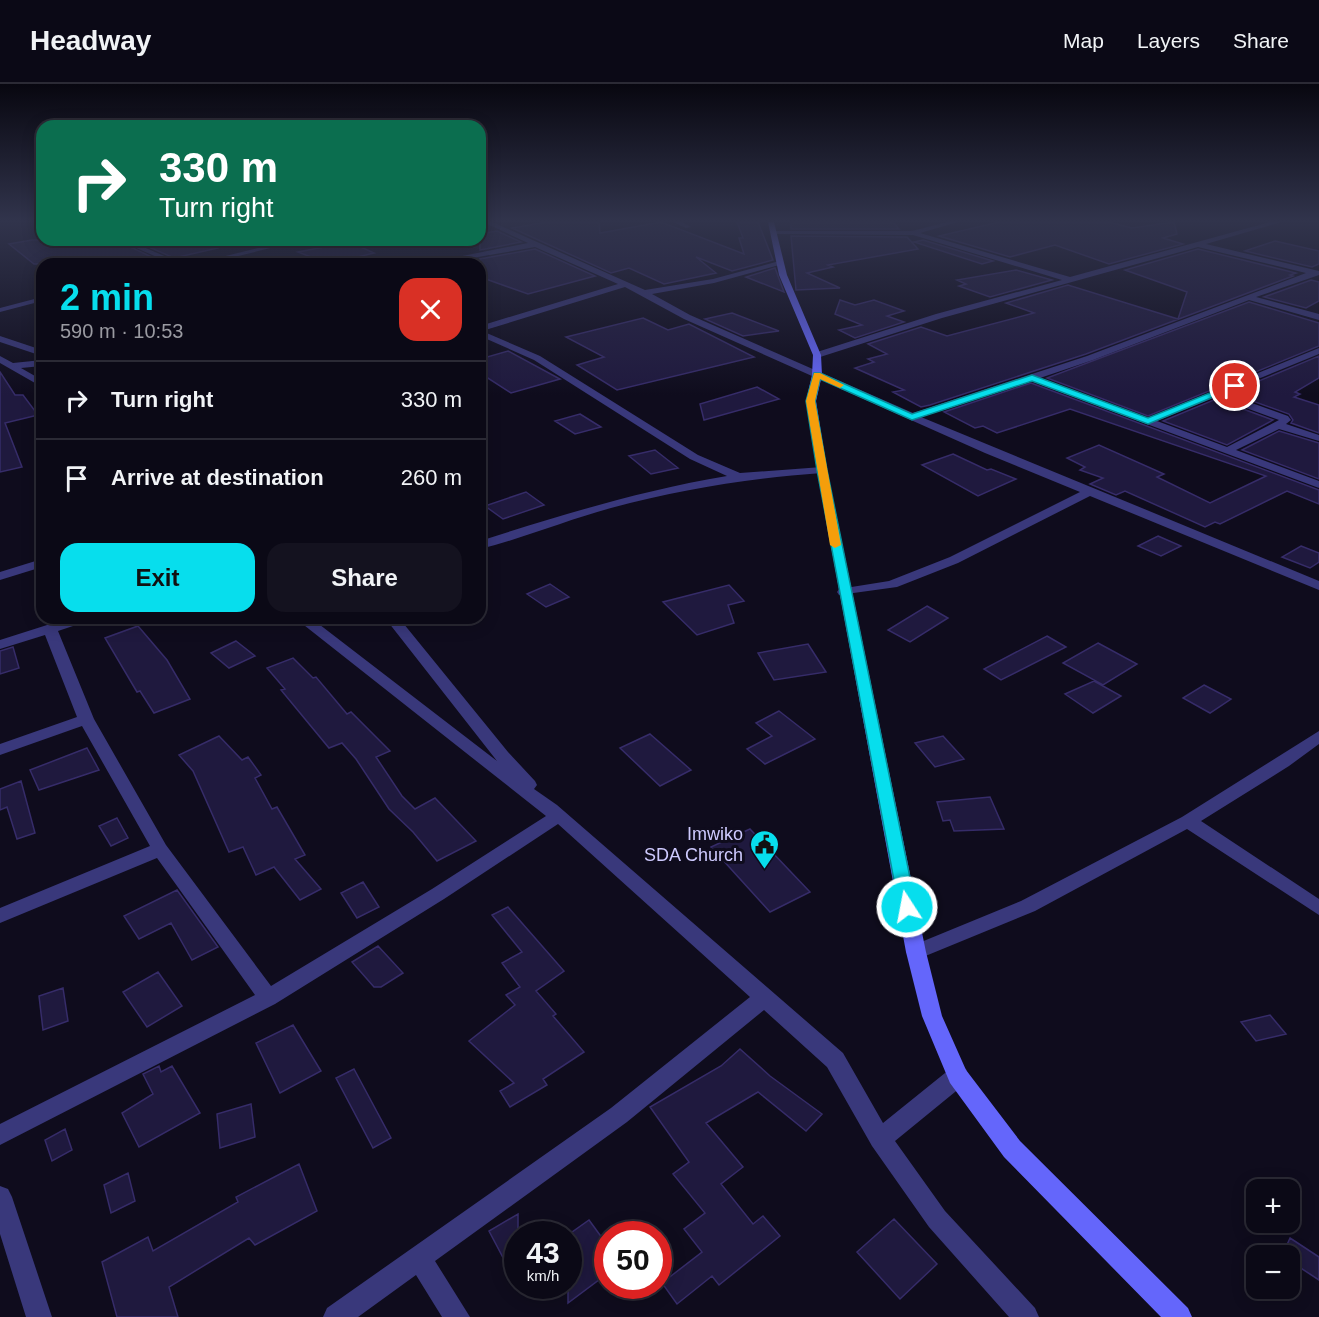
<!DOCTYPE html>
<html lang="en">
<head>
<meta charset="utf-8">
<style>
	:root { --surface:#0b0916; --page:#14121f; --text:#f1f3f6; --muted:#9a9aa1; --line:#2b2a35; --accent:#07deed }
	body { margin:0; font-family:Helvetica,sans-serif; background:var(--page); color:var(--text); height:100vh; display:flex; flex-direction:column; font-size:22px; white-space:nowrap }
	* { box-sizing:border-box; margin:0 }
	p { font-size:20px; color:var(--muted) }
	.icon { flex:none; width:33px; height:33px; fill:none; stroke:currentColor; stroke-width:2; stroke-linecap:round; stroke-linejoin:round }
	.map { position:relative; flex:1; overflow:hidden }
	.sheet { position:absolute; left:36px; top:174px; width:450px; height:366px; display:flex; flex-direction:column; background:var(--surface); border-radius:18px; box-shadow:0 3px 15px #0003,0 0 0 2px var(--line) }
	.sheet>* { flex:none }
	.banner { position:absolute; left:36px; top:36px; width:450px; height:126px; border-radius:18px; box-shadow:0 3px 15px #0003,0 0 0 2px var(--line); background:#0b6e4f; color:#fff; overflow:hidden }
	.fabs { position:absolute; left:1246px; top:1095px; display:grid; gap:12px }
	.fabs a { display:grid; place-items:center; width:54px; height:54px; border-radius:12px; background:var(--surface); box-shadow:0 3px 15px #0003,0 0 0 2px var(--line); font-size:30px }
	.speed { position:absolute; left:504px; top:1137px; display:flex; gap:12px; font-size:30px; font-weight:700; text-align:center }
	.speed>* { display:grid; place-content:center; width:78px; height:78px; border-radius:50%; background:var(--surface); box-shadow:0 3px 15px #0003,0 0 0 2px var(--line); line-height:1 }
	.speed small { font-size:15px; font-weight:400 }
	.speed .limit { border:9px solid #d22; background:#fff; color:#111 }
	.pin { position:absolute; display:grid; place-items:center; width:51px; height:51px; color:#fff; margin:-26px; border:3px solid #fff; border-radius:50%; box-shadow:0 2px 6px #0007 }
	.me { position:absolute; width:66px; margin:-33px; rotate:349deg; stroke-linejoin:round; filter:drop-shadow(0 0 4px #0008) }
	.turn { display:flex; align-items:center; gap:21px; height:126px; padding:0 24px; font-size:27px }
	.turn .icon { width:78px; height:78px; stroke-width:2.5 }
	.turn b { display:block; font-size:42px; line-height:51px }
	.round { display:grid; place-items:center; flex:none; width:63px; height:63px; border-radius:18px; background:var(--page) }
	.overview { display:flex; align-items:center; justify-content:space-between; height:102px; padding:0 24px }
	h1 { font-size:36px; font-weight:600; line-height:45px; color:var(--accent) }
	.button { display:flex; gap:12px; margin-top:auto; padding:12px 24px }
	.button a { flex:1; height:69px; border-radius:18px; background:var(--accent); color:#111; font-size:24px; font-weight:600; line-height:69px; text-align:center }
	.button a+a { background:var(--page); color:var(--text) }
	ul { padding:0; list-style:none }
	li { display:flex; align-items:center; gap:18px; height:78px; padding:0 24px; border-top:2px solid var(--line) }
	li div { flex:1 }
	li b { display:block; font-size:22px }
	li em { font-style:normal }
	header { display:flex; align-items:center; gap:36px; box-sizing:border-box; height:84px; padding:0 30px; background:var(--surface); border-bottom:2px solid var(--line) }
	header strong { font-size:28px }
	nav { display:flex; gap:33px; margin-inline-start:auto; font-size:21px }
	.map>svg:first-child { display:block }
</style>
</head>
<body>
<header>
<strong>Headway</strong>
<nav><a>Map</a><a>Layers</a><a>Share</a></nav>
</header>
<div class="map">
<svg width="1319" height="1233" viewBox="0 0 1319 1233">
	<rect width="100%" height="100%" fill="#0f0c1d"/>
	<path fill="#1f193e" stroke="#362c69" stroke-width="1.5" d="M 547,138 L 599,138 L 600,149 L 661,138 L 744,170 L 739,154 L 743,154 L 737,138 L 758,138 L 773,176 L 732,187 L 696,173 L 716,189 L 664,200 L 629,184 L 611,189 L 512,144 Z
		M 999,138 L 1109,138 L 1132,144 L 1174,138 L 1177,150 L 1163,154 L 1183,160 L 1109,180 L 1055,161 L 1010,173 L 939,152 Z
		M 791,139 L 894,139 L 899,145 L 791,145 Z
		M 497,147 L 521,158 L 480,166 L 480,150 Z
		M 791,152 L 907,153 L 918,165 L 828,181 L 833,183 L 807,189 L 840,204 L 796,206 Z
		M 32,156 L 116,156 L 160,177 L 144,180 L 34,180 L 9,160 Z
		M 133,156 L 217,156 L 218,164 L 174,174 Z
		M 923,156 L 993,177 L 982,180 L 914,158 Z
		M 1275,157 L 1319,167 L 1319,180 L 1312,183 L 1245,167 Z
		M 350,158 L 374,169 L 329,180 L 298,168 Z
		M 535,165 L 595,192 L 528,210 L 480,193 L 480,175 Z
		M 1198,165 L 1296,189 L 1290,191 L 1293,192 L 1086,270 L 930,321 L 921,323 L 893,308 L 904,306 L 855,284 L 874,278 L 868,275 L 887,270 L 868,260 L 921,243 L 947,252 L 1034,229 L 1006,219 L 1068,201 L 1178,235 L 1187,208 L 1125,186 Z
		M 775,184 L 784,208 L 746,193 Z
		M 1016,186 L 1052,196 L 990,213 L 959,202 L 966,200 L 957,196 Z
		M 1311,196 L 1319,198 L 1319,217 L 1306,224 L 1264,213 Z
		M 840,216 L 855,221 L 874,216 L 904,227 L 887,232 L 904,238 L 855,254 L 839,246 L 862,241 L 835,230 Z
		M 1249,218 L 1319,239 L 1319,262 L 1148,332 L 1047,294 Z
		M 732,229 L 779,247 L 743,252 L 705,235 Z
		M 643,234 L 668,246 L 689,240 L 754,273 L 617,306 L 577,281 L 604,273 L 566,253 Z
		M 508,267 L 558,294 L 560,295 L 511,309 L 480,289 L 480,275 Z
		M 1319,272 L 1319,294 L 1295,308 L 1300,310 L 1294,313 L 1319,321 L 1319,349 L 1291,339 L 1293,336 L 1289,330 L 1230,309 Z
		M 0,288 L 15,311 L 23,311 L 38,331 L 5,339 L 22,383 L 0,388 Z
		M 1031,299 L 1319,406 L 1319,420 L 1287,407 L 1220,440 L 1215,438 L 1205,443 L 1125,407 L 1116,411 L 1090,400 L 1103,394 L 1080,386 L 1085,383 L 1067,374 L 1099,361 L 1164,390 L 1157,393 L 1210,419 L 1266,392 L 1070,325 L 997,349 L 983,342 L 975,344 L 944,328 Z
		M 757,303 L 779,315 L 704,336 L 700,320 Z
		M 1216,315 L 1273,336 L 1227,361 L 1163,337 Z
		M 580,330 L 601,343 L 575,350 L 555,337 Z
		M 1279,347 L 1319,359 L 1319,395 L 1242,366 Z
		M 655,366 L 678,384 L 651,390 L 629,372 Z
		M 953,370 L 987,386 L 991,385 L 1016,395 L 978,412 L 922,381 Z
		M 526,408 L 544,421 L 503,435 L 485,422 Z
		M 1158,452 L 1181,462 L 1161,472 L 1138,462 Z
		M 1301,462 L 1319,469 L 1319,478 L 1310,484 L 1282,473 Z
		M 550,500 L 569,513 L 546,523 L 527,510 Z
		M 729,501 L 744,517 L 728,521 L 734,539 L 697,551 L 663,518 Z
		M 927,522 L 948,534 L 910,558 L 888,546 Z
		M 138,542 L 167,576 L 190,615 L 154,629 L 140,607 L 137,608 L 105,554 Z
		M 1047,552 L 1066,563 L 1001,596 L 984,585 Z
		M 236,557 L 255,572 L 229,584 L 211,569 Z
		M 1098,559 L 1137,580 L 1103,601 L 1063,579 Z
		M 808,560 L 826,588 L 774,596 L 758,569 Z
		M 13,563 L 19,584 L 0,590 L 0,567 Z
		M 293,574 L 313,594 L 316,593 L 347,630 L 351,628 L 390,667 L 376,673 L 402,712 L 415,725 L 435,714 L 476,757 L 437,777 L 413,748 L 389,725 L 356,675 L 342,659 L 329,664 L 281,606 L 285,605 L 267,584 Z
		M 1094,597 L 1121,612 L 1093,629 L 1065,610 Z
		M 1204,601 L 1231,615 L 1210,629 L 1183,614 Z
		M 779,627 L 815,655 L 765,680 L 747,665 L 772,652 L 756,639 Z
		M 650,650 L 691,686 L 660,702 L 620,664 Z
		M 219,652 L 242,676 L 248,673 L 261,691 L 255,694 L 272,725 L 277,723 L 305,771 L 295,775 L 321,805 L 300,816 L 274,783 L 256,791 L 243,763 L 229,768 L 193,687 L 179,671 Z
		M 943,652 L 964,675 L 935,683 L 915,659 Z
		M 87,664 L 99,686 L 39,706 L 30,686 Z
		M 21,697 L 35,749 L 17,755 L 7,723 L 0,726 L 0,705 Z
		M 990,713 L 1004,745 L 954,747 L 950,736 L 943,737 L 937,718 Z
		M 117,734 L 128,754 L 111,762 L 99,742 Z
		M 750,745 L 810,808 L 770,828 L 711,763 Z
		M 363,798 L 379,823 L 357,834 L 341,809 Z
		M 177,806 L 218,863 L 192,876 L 171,839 L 139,855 L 124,832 Z
		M 508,823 L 564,887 L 536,907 L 556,930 L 553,932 L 584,968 L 543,995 L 547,1001 L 510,1023 L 500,1007 L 514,999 L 469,957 L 515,921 L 506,911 L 520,903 L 502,879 L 522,868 L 492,831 Z
		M 378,862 L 403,889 L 381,903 L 374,903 L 352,878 Z
		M 158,888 L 182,922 L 147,943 L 123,908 Z
		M 63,904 L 68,937 L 43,946 L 39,912 Z
		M 1270,931 L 1286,950 L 1256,957 L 1241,938 Z
		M 293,941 L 321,987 L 280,1009 L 256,959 Z
		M 740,965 L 770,992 L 822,1030 L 806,1047 L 758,1008 L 706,1039 L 743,1083 L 721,1100 L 753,1140 L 763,1132 L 780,1152 L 719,1201 L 712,1192 L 677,1220 L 662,1199 L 702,1168 L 684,1145 L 705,1129 L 673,1090 L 689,1078 L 650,1023 L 721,982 Z
		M 159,982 L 161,988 L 172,982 L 200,1029 L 139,1063 L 122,1029 L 153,1010 L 143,990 Z
		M 354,985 L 391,1054 L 373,1064 L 336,994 Z
		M 251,1020 L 255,1053 L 220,1064 L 217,1030 Z
		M 65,1045 L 72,1066 L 52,1077 L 45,1056 Z
		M 299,1080 L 317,1127 L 255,1161 L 249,1154 L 169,1203 L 178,1233 L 117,1233 L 102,1178 L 148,1153 L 153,1167 L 238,1118 L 236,1113 Z
		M 128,1089 L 135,1117 L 111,1129 L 104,1101 Z
		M 518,1130 L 518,1202 L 489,1147 Z
		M 894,1135 L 937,1180 L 900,1215 L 857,1168 Z
		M 589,1136 L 608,1162 L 608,1189 L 568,1219 L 568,1189 L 575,1184 L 568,1173 L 568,1151 Z
		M 1290,1154 L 1319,1173 L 1319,1196 L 1290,1177 L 1290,1172 L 1282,1172 Z"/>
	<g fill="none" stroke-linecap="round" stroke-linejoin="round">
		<path fill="#39387b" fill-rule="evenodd" d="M 483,138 L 492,138 L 645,206 L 713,195 L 783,176 L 783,180 L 714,199 L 652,210 L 690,231 L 913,329 L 1087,272 L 1306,189 L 1198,163 L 942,234 L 817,274 L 814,273 L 814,269 L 936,230 L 1062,196 L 913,151 L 774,150 L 772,147 L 912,147 L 947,138 L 958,138 L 920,149 L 1070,193 L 1270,138 L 1281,138 L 1206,160 L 1319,187 L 1319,191 L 1256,213 L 1319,230 L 1319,236 L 1249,216 L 1093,276 L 1040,294 L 1148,334 L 1319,264 L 1319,270 L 1224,309 L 1288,332 L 1291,336 L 1286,340 L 1319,351 L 1319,357 L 1279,345 L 1236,366 L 1319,397 L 1319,404 L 1031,297 L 921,333 L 1319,497 L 1319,506 L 1090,412 L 958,479 L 897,503 L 839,511 L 837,508 L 839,505 L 889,497 L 950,473 L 1080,408 L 985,369 L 684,235 L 625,203 L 482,247 L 540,272 L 698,371 L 740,389 L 822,383 L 827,386 L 822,389 C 750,394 681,405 611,424 C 567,436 524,454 480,465 L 480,457 C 561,431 643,406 727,392 L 690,375 L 534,276 L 480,252 L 480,242 L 618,200 L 535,163 L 438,180 L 422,180 L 528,159 ZM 1216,313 L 1279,336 L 1227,363 L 1157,337 Z
			M 673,138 L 682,138 L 691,143 L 686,144 Z
			M 118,156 L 127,156 L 183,180 L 173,180 Z
			M 291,156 L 303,156 L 206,180 L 193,180 Z
			M 42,213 L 42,217 L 0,228 L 0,224 Z
			M 0,252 L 42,266 L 42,272 L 0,258 Z
			M 0,272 L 13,279 L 42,276 L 42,282 L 21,284 L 42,296 L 42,303 L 0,279 Z
			M 42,475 L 42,483 L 0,496 L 0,488 Z
			M 69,534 L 90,534 L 88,537 L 58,547 L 94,635 L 166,761 L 271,902 L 432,805 L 546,732 L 295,534 L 311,534 L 497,677 L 385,534 L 399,534 L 508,668 L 535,697 L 537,701 L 534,705 L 557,721 L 843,969 L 883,1039 L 950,985 L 958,982 L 966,985 L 969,992 L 966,999 L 895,1057 L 945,1127 L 1035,1224 L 1039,1233 L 1009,1233 L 929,1143 L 872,1062 L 827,983 L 764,926 L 627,1038 L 435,1177 L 470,1233 L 442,1233 L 416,1191 L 358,1233 L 323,1233 L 327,1224 L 611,1024 L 750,913 L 558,740 L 444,815 L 275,920 L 0,1061 L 0,1040 L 255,911 L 157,774 L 0,839 L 0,824 L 150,762 L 82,642 L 0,671 L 0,660 L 77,633 L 45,551 L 0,565 L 0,556 Z
			M 1319,647 L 1319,660 L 1289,682 L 1201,737 L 1319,815 L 1319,831 L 1187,745 L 1035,827 L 923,873 L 916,876 L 909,873 L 906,868 L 909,863 L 1021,817 L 1182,733 Z
			M 0,1102 L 8,1105 L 12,1113 L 52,1233 L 26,1233 L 0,1150 Z"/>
		<path fill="#6466fb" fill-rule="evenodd" d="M 768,138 L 774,138 L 787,191 L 821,271 L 822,291 L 816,317 L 827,386 L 926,868 L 942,932 L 966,986 L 1020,1057 L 1188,1224 L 1192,1233 L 1161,1233 L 1004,1073 L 950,999 L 922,932 L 906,868 L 817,386 L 806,317 L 812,291 L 813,271 L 779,191 Z"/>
	</g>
	<linearGradient id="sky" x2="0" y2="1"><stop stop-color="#080710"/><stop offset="0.44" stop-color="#31344c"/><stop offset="1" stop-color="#31344c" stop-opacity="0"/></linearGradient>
	<rect width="1319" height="311" fill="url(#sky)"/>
	<path fill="#07deed" stroke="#05909a" stroke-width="1.5" d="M 814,289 L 820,289 L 912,330 L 1032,291 L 1148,334 L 1232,300 L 1240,302 L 1148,340 L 1032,297 L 912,336 L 820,295 L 815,317 L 827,386 L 916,823 L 913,828 L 901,828 L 899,823 L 817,386 L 806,317 Z"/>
	<path fill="#f59e0b" d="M 814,289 L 820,289 L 844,301 L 840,304 L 820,295 L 815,317 L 841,461 L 835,464 L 830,461 L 806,317 Z"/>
	<defs>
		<symbol id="civic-pin" viewBox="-11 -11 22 30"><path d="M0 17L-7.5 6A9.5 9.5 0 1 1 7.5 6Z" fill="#07deed" stroke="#0f0c1d"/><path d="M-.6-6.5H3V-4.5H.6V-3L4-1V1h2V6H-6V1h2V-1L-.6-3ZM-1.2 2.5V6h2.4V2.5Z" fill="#111"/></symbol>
	</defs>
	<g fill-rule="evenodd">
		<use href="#civic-pin" x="748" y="744" width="33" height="45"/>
	</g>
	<g text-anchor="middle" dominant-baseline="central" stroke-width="6" stroke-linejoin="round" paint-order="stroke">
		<g font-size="18" fill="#cecafe" stroke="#0f0c1d" text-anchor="end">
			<text x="743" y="750">Imwiko<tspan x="743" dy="21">SDA Church</tspan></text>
		</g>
	</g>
</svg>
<div class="fabs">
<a>+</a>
<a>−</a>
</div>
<div class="speed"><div>43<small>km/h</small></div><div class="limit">50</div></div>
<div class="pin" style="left:1235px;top:302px;background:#d93025"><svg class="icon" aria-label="arrive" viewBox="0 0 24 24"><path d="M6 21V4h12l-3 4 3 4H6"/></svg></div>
<svg class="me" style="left:907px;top:823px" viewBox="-20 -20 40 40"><circle r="17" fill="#07deed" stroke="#fff" stroke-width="3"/><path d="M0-11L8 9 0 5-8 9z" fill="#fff"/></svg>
<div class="banner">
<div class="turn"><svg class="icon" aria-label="right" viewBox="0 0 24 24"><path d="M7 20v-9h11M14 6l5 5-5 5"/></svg><div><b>330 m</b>Turn right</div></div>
</div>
<section class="sheet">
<div class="overview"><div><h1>2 min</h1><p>590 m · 10:53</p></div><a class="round" style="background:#d93025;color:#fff"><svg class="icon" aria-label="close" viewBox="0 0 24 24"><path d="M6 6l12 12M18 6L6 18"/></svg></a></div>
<ul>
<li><svg class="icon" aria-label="right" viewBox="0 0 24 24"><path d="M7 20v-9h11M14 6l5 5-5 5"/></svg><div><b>Turn right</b></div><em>330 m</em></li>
<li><svg class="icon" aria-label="arrive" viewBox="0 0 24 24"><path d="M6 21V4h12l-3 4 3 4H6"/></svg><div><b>Arrive at destination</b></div><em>260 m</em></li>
</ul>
<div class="button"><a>Exit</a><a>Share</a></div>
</section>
</div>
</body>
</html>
